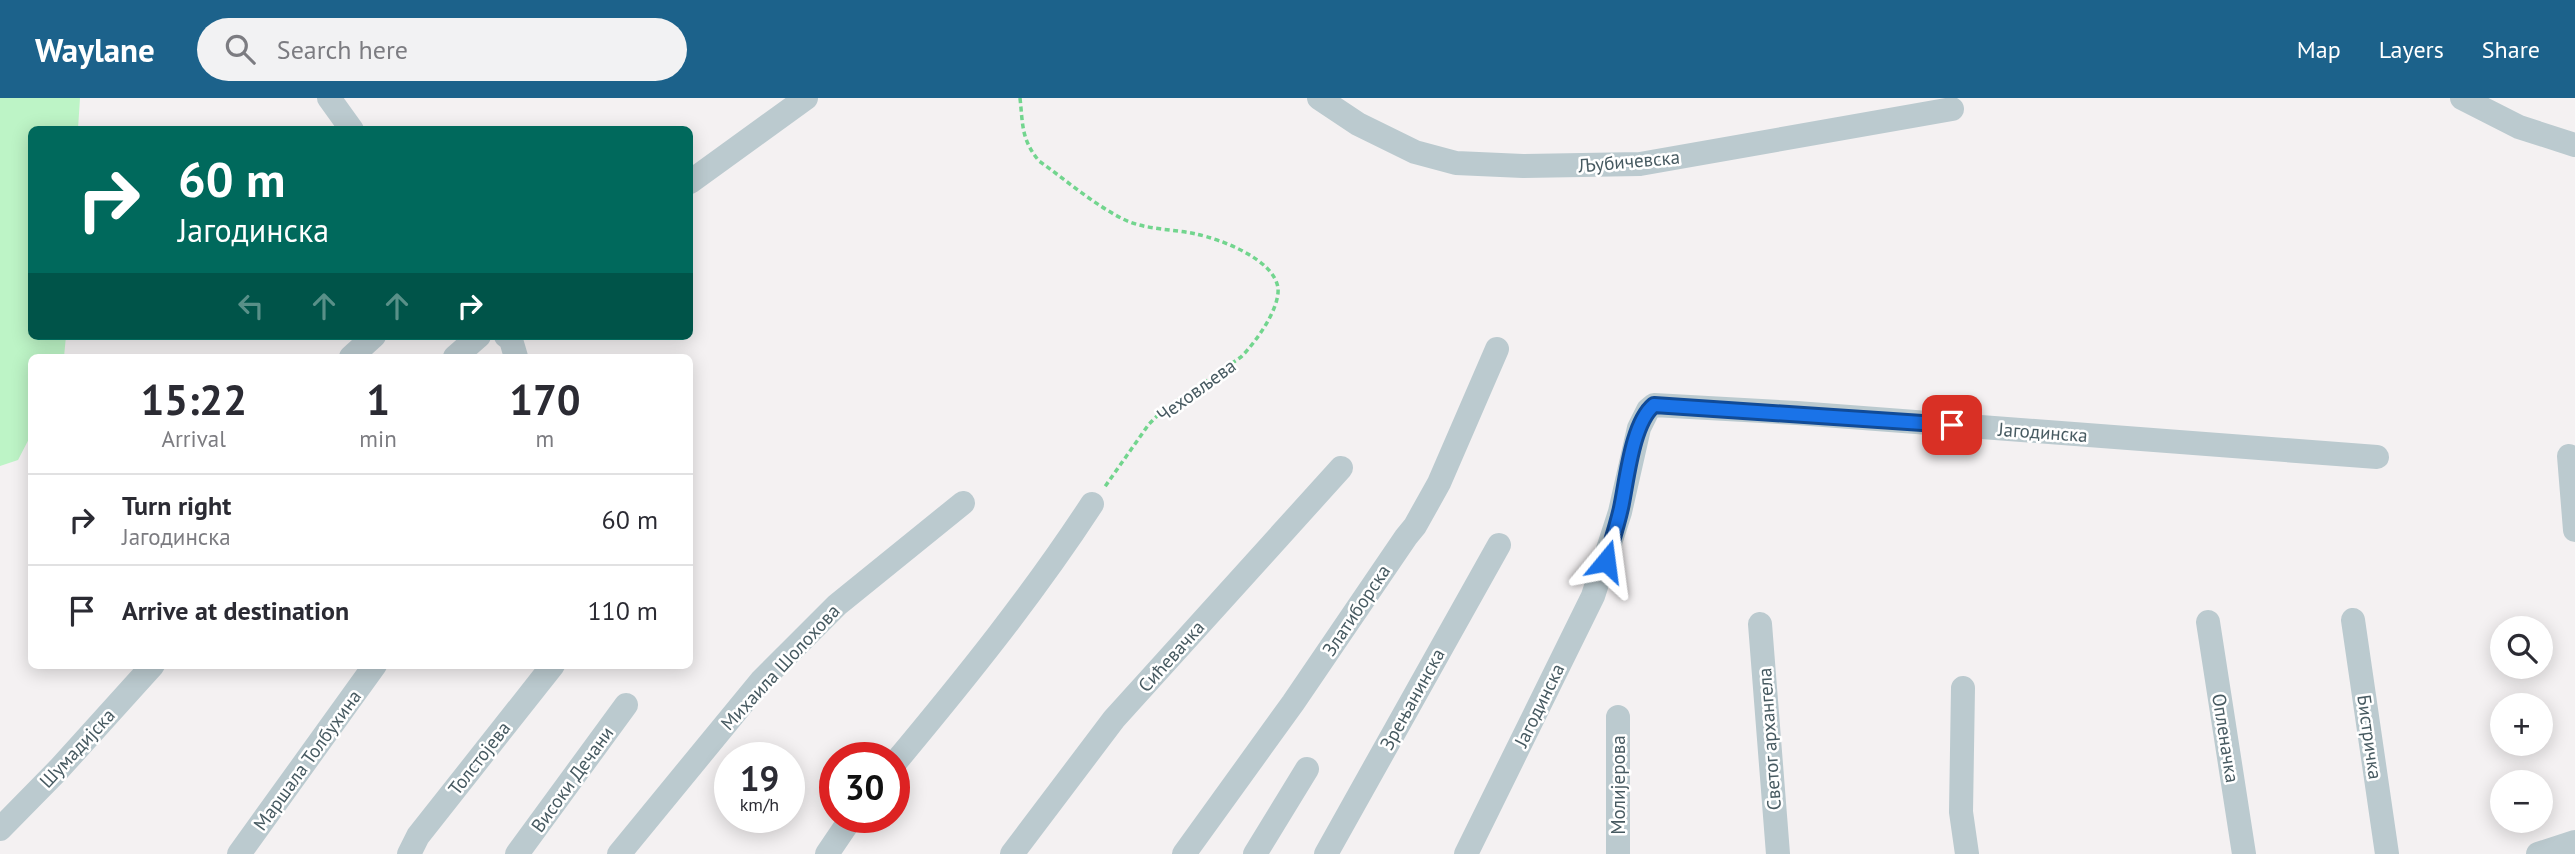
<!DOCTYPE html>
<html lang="en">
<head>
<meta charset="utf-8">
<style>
	:root { --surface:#fff; --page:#f2f2f3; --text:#2b2b33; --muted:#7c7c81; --line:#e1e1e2; --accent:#1c628b }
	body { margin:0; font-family:"PT Sans",sans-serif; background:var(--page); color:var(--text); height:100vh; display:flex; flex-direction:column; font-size:26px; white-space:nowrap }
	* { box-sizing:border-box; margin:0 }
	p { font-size:23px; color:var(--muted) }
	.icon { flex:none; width:38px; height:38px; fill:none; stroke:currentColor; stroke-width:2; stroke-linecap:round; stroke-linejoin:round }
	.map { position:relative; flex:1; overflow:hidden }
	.panel { position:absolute; left:28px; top:256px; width:665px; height:315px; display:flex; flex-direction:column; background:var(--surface); border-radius:10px; box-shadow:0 4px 18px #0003 }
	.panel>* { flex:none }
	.guide { position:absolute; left:28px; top:28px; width:665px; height:214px; border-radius:10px; box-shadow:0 4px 18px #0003; background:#00695c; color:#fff; overflow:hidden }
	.buttons { position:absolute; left:2490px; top:518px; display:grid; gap:14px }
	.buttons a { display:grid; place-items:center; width:63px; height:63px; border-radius:50%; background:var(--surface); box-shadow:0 4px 18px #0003; font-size:35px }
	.speed { position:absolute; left:714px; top:644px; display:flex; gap:14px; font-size:35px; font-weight:700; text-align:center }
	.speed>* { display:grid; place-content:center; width:91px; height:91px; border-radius:50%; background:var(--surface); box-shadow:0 4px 18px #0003; line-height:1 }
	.speed small { font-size:18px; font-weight:400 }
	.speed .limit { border:10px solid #d22; background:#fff; color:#111 }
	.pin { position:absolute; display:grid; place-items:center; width:60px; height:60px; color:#fff; margin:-30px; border-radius:14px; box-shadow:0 4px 10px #0006 }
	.me { position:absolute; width:77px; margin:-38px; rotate:16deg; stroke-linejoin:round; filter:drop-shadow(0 0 5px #0008) }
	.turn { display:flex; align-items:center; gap:24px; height:147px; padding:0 35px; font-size:32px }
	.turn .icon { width:91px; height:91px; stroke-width:2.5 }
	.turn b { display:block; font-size:49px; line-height:60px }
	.lanes { display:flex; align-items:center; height:66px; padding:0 35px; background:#0003; justify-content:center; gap:35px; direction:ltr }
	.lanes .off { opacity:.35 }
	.eta { display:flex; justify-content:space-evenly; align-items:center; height:119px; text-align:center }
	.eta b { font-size:42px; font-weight:700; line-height:49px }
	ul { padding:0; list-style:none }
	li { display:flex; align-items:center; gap:21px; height:91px; padding:0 35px; border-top:2px solid var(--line) }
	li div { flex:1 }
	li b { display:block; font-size:26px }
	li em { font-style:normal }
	header { display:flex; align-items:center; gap:42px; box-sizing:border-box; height:98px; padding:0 35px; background:var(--accent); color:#fff }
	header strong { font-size:33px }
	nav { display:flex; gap:38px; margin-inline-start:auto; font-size:24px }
	.search { width:490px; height:63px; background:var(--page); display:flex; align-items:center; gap:18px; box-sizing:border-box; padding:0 24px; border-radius:38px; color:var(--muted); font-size:26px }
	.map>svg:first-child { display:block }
</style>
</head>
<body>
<header>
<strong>Waylane</strong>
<div class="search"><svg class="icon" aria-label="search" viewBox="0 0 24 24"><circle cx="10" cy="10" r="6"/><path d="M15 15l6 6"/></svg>Search here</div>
<nav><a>Map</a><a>Layers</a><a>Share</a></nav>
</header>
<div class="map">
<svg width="2575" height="756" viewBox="0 0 2575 756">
	<rect width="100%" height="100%" fill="#f4f1f2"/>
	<path fill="#bdf4c6" d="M 0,0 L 80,0 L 78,31 L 32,32 L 32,238 L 66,238 L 64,259 L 32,259 L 31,337 L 18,362 L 0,368 Z"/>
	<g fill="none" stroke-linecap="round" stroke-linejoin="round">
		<path stroke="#72d58e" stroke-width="3.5" stroke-dasharray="5 3.5" stroke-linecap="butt" d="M 1020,0 C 1023,27 1021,41 1039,63 C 1066,82 1093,106 1123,121 C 1145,132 1173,131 1196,136 C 1220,141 1274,161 1278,190 C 1280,211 1255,245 1241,259 L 1160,315 L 1149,326 L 1104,390"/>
		<path stroke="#bbcacf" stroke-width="24" d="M 329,0 L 352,32
			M 1319,0 L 1358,26 L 1415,54 L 1456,65 L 1523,68 L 1640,66 L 1952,11
			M 2462,0 L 2519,29 L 2575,47
			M 690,84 L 806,0
			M 506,238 L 511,242 L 516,259
			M 351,259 L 374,238
			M 455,259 L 479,238
			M 2569,358 L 2575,432
			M 2353,522 L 2387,756
			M 2208,524 L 2244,756
			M 1760,526 L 1778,756
			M 1963,590 L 1961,714 L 1967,756
			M 1618,619 L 1618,756
			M 894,666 C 964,582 1032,498 1092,406
			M 0,731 L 59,671 L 153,567
			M 239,756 L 375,567
			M 409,756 L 418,738 L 553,567
			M 517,756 L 626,607
			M 619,756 L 761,583 L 837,507 L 963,405
			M 827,756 L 852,719
			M 1012,756 L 1114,621 L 1341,370
			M 1184,756 L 1293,605 L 1406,439 L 1415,428 L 1439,385 L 1497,251
			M 1255,756 L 1307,671
			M 1326,756 L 1499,447
			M 1466,756 L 1593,498 L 1620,414 L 1639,330 L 1648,312 L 1654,307 L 1797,315 L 2377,359
			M 2538,756 L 2575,744"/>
	</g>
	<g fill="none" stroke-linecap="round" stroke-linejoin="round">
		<defs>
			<path id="route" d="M 1606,463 C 1611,446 1617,428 1621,410 C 1627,382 1632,325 1654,307 L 1952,327"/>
		</defs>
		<use href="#route" stroke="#114b97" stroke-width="18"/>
		<use href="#route" stroke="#1a73e8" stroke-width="12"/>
	</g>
	<g text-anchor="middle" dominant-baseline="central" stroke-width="5" stroke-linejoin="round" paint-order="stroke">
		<g font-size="19" fill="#475a61" stroke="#fff">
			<text transform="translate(1629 63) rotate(-5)">Љубичевска</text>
			<text transform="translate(1196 292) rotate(-36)">Чеховљева</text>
			<text transform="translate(2043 334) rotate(4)">Јагодинска</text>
			<text transform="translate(1356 512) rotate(-56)">Златиборска</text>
			<text transform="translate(1171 558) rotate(-48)">Сићевачка</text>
			<text transform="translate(780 569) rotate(-47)">Михаила Шолохова</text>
			<text transform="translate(1412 601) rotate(-61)">Зрењанинска</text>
			<text transform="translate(1539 607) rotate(-64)">Јагодинска</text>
			<text transform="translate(2370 639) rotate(82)">Бистричка</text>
			<text transform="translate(2226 640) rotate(81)">Опленачка</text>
			<text transform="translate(1769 641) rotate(-94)">Светог архангела</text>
			<text transform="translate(77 650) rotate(-47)">Шумадијска</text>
			<text transform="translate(479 660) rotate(-52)">Толстојева</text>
			<text transform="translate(307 662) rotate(-54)">Маршала Толбухина</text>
			<text transform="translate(572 681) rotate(-54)">Високи Дечани</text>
			<text transform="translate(1618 687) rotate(-90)">Молијерова</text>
		</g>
	</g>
</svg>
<div class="buttons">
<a><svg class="icon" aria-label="search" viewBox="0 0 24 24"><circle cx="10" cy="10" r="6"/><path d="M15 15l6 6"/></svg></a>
<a>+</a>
<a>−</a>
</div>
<div class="speed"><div>19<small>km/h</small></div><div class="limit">30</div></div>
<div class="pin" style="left:1952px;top:327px;background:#d93025"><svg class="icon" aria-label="arrive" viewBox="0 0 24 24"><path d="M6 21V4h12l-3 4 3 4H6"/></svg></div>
<svg class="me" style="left:1606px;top:463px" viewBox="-20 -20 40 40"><path d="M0-17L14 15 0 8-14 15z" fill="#1a73e8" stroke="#fff" stroke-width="4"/></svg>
<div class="guide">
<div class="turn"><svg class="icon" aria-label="right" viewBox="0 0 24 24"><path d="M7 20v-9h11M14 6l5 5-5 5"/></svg><div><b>60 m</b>Јагодинска</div></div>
<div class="lanes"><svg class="icon off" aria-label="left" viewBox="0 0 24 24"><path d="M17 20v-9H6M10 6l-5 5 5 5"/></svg><svg class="icon off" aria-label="ahead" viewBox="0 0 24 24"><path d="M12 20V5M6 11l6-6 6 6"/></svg><svg class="icon off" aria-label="ahead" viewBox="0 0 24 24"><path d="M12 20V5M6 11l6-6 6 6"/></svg><svg class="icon" aria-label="right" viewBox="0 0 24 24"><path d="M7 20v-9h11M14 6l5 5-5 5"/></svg></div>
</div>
<section class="panel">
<div class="eta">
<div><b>15:22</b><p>Arrival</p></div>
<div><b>1</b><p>min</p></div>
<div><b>170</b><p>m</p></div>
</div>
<ul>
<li><svg class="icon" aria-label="right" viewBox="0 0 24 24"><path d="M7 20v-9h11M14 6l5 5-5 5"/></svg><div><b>Turn right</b><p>Јагодинска</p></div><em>60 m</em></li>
<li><svg class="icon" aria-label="arrive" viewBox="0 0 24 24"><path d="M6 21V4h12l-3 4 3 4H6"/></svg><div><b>Arrive at destination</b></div><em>110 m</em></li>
</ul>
</section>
</div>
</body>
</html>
